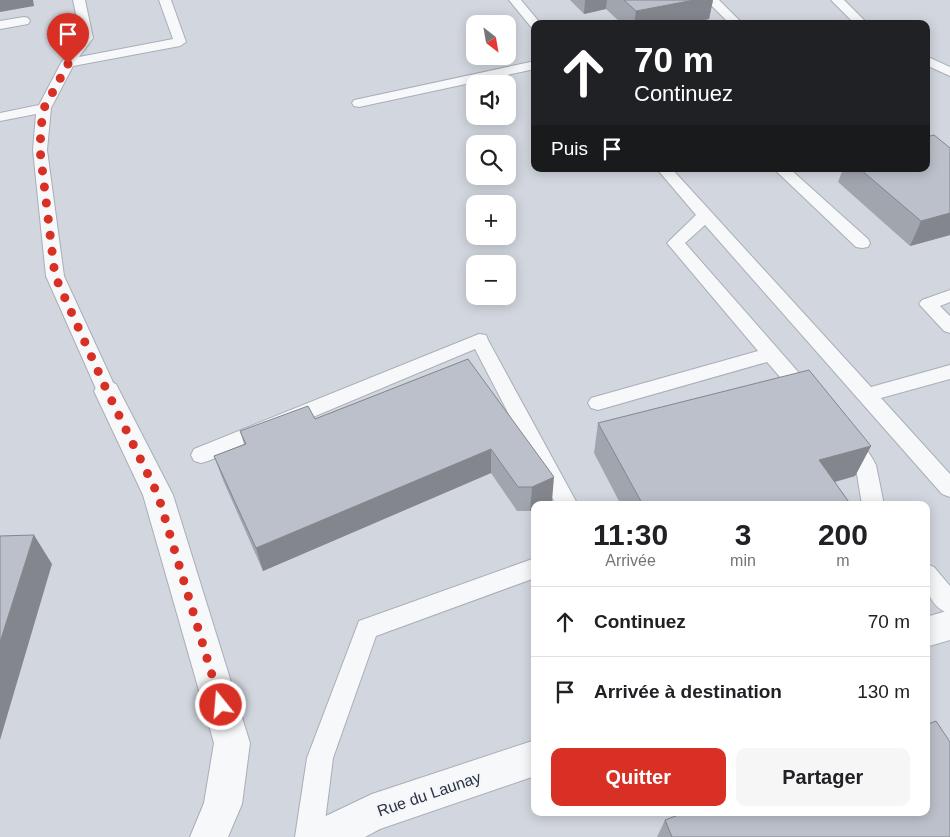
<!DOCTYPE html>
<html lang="fr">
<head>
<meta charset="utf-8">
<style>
	:root { --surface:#fff; --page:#f6f6f6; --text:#202124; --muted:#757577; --line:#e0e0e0; --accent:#d93025 }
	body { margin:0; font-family:Arial,sans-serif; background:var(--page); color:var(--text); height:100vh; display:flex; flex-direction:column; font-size:19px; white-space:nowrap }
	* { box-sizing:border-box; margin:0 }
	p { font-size:16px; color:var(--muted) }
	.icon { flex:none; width:28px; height:28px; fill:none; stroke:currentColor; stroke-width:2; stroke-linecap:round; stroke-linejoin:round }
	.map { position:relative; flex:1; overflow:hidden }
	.side { position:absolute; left:531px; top:501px; width:399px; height:315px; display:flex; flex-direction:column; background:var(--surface); border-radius:10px; box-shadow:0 2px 12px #0003 }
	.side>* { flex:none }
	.hud { position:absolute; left:531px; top:20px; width:399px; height:152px; border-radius:10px; box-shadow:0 2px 12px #0003; background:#202124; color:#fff; overflow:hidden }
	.needle { width:32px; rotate:149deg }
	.fabs { position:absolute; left:466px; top:15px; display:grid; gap:10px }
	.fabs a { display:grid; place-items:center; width:50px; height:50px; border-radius:10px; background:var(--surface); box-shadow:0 2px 12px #0003; font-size:25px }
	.pin { position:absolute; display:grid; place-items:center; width:42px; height:42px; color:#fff; margin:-51px -21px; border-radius:50% 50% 50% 0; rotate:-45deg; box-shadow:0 0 5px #0007 }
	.pin .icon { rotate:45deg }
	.me { position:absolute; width:55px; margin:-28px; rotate:343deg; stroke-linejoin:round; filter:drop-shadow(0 0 4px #0008) }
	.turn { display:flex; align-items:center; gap:18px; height:105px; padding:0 20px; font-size:22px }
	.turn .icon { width:65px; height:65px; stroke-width:2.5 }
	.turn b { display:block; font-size:35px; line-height:42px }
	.then { display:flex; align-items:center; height:48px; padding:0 20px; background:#0003; gap:10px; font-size:19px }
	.eta { display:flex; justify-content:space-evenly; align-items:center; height:85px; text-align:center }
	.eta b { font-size:30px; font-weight:700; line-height:35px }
	.primary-button { display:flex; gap:10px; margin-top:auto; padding:10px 20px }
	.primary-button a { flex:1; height:58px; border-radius:10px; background:var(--accent); color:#fff; font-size:20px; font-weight:700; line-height:58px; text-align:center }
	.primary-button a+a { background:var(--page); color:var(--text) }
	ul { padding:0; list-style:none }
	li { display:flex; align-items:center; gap:15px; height:70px; padding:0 20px; border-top:1px solid var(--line) }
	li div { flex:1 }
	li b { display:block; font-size:19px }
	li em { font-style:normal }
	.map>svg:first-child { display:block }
</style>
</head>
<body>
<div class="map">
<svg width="950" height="837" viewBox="0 0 950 837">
	<rect width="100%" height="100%" fill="#e4e7ec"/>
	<path fill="#d2d6de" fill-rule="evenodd" d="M 0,0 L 950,0 L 950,837 L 0,837 ZM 475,24 L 508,24 L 508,56 L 475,56 ZM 535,24 L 926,24 L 926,169 L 535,169 ZM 475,84 L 508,84 L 508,116 L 475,116 ZM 475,144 L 508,144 L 508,176 L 475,176 ZM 475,204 L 508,204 L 508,236 L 475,236 ZM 475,264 L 508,264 L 508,296 L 475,296 ZM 535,505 L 926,505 L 926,812 L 535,812 Z"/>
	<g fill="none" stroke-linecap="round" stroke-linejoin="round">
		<defs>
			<path id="service" d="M 73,0 L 85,0 L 93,38 L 79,57 L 173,39 L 159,0 L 171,0 L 186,42 L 180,46 L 73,66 L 51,108 L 47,150 L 64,276 L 117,391 L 114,396 L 107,398 L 100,396 L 97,391 L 46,276 L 33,150 L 36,114 L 0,121 L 0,113 L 39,105 L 61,63 L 81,38 Z
				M 509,0 L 521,0 L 541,24 L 535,24 L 535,28 L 531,27 Z
				M 706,0 L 719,0 L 743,24 L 730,24 Z
				M 831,0 L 844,0 L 868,24 L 855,24 Z
				M 24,17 L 28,18 L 30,21 L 28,24 L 0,29 L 0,21 Z
				M 926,56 L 950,67 L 950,76 L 926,65 Z
				M 535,61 L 535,69 L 359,107 L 354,106 L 352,103 L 354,100 L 359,99 Z
				M 657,169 L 672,169 L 871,387 L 950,365 L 950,379 L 881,398 L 950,474 L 950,497 L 942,494 L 705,225 L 685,243 L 814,390 L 817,395 L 814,400 L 807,402 L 800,400 L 767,362 L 598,410 L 591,408 L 588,403 L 591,398 L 758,351 L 667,243 L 696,215 Z
				M 774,169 L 790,169 L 868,239 L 870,243 L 868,247 L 862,248 L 856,247 Z
				M 950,290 L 950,302 L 940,306 L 950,316 L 950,333 L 944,331 L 919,304 L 922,300 Z
				M 479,334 L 486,335 L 488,340 L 578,505 L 556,505 L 475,349 L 208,461 L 201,463 L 194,461 L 191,455 L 194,449 Z
				M 845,432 C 858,436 870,453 876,465 L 884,505 L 862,505 L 856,468 L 835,440 L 838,434 Z
				M 535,558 L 535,578 L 376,636 L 333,758 L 323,837 L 295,837 L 307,758 L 359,621 Z
				M 926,564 L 934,567 L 950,586 L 950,614 C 926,605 926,586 926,564 Z"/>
			<path id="minor" d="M 107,381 L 116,384 L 173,495 L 250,743 L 242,804 L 228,837 L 190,837 L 204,803 L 214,743 L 143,495 L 94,391 L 98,384 Z
				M 950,610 L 950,640 L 926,647 L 926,617 Z
				M 535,740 L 535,776 L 380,829 L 365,837 L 306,837 L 311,823 L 372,794 Z"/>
		</defs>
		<use href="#service" stroke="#a9aeb7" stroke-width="2"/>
		<use href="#minor" stroke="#a9aeb7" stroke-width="2"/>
		<use href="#service" fill="#f7f8fa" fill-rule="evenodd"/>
		<use href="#minor" fill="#f7f8fa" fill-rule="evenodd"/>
	</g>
	<path fill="#a1a5ae" d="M 570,0 L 713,0 L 709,19 L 686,24 L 622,24 L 606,9 L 584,14 Z
		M 950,148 L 950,235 L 910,246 L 838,182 L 843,169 L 926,169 Z
		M 468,359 L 552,501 L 530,511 L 517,511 L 491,473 L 263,571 L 223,480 L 214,456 L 244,444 L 240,431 L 315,419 Z
		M 598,423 L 871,446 L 855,476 L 835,482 L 851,505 L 621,505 L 594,453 Z
		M 665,820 L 950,837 L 657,837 Z"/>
	<path fill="#83868d" d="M 0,0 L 33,0 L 34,6 L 0,12 Z
		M 585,0 L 607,0 L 606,9 L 584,14 Z
		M 694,0 L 713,0 L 709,19 L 686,24 L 634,24 L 636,11 Z
		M 950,213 L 950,235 L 910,246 L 921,221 Z
		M 871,446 L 855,476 L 806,490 L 819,460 Z
		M 491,449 L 491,473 L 263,571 L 256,548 Z
		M 554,477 L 552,501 L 543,505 L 535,505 L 535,509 L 530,511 L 532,487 Z
		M 34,535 L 52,564 L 0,740 L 0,642 Z"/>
	<path fill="#bbc0ca" stroke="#83868d" d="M 624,0 L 694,0 L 636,11 Z
		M 934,135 L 950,148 L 950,213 L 921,221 L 860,169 L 926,169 L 926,137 Z
		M 468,359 L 554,477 L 532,487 L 518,487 L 491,449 L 256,548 L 214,456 L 246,444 L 240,431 L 308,406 L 315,419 Z
		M 809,370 L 871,446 L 819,460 L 851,505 L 643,505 L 598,423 Z
		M 34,535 L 0,642 L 0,536 Z
		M 936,721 L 950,742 L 950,837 L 672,837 L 665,820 L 686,812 L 926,812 L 926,725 Z"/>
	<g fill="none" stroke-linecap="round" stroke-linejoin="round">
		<path stroke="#d93025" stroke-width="9" stroke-dasharray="0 16.2" d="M 68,64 L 44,108 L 41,127 L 40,150 L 55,276 L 107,391 L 158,495 L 221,705"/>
	</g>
	<g text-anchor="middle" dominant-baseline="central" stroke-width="4" stroke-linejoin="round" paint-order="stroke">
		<g font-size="16" fill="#2b3445" stroke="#f4f6f9">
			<text transform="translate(429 794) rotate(-19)">Rue du Launay</text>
		</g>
	</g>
</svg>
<div class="fabs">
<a><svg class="needle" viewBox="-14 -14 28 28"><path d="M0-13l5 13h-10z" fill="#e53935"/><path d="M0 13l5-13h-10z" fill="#757577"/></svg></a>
<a><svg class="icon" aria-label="sound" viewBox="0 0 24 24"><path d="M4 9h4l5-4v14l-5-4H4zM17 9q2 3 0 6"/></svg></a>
<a><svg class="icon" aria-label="search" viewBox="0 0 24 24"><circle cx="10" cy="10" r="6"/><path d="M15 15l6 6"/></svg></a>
<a>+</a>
<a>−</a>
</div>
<div class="pin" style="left:68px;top:64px;background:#d93025"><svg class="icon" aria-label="arrive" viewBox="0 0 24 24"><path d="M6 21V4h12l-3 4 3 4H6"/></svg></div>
<svg class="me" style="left:221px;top:705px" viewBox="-20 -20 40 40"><circle r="17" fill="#d93025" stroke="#fff" stroke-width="3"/><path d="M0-11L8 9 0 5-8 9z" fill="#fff"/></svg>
<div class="hud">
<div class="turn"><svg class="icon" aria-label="ahead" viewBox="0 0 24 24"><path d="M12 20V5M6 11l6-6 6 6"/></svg><div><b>70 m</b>Continuez</div></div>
<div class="then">Puis<svg class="icon" aria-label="arrive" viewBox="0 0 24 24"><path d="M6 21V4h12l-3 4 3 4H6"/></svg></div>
</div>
<section class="side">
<div class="eta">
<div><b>11:30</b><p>Arrivée</p></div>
<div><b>3</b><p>min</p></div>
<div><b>200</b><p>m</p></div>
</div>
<ul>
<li><svg class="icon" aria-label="ahead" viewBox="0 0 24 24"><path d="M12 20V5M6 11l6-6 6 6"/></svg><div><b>Continuez</b></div><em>70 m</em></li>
<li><svg class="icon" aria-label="arrive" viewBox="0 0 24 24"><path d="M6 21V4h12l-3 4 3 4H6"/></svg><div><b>Arrivée à destination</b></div><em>130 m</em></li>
</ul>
<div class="primary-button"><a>Quitter</a><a>Partager</a></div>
</section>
</div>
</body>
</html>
